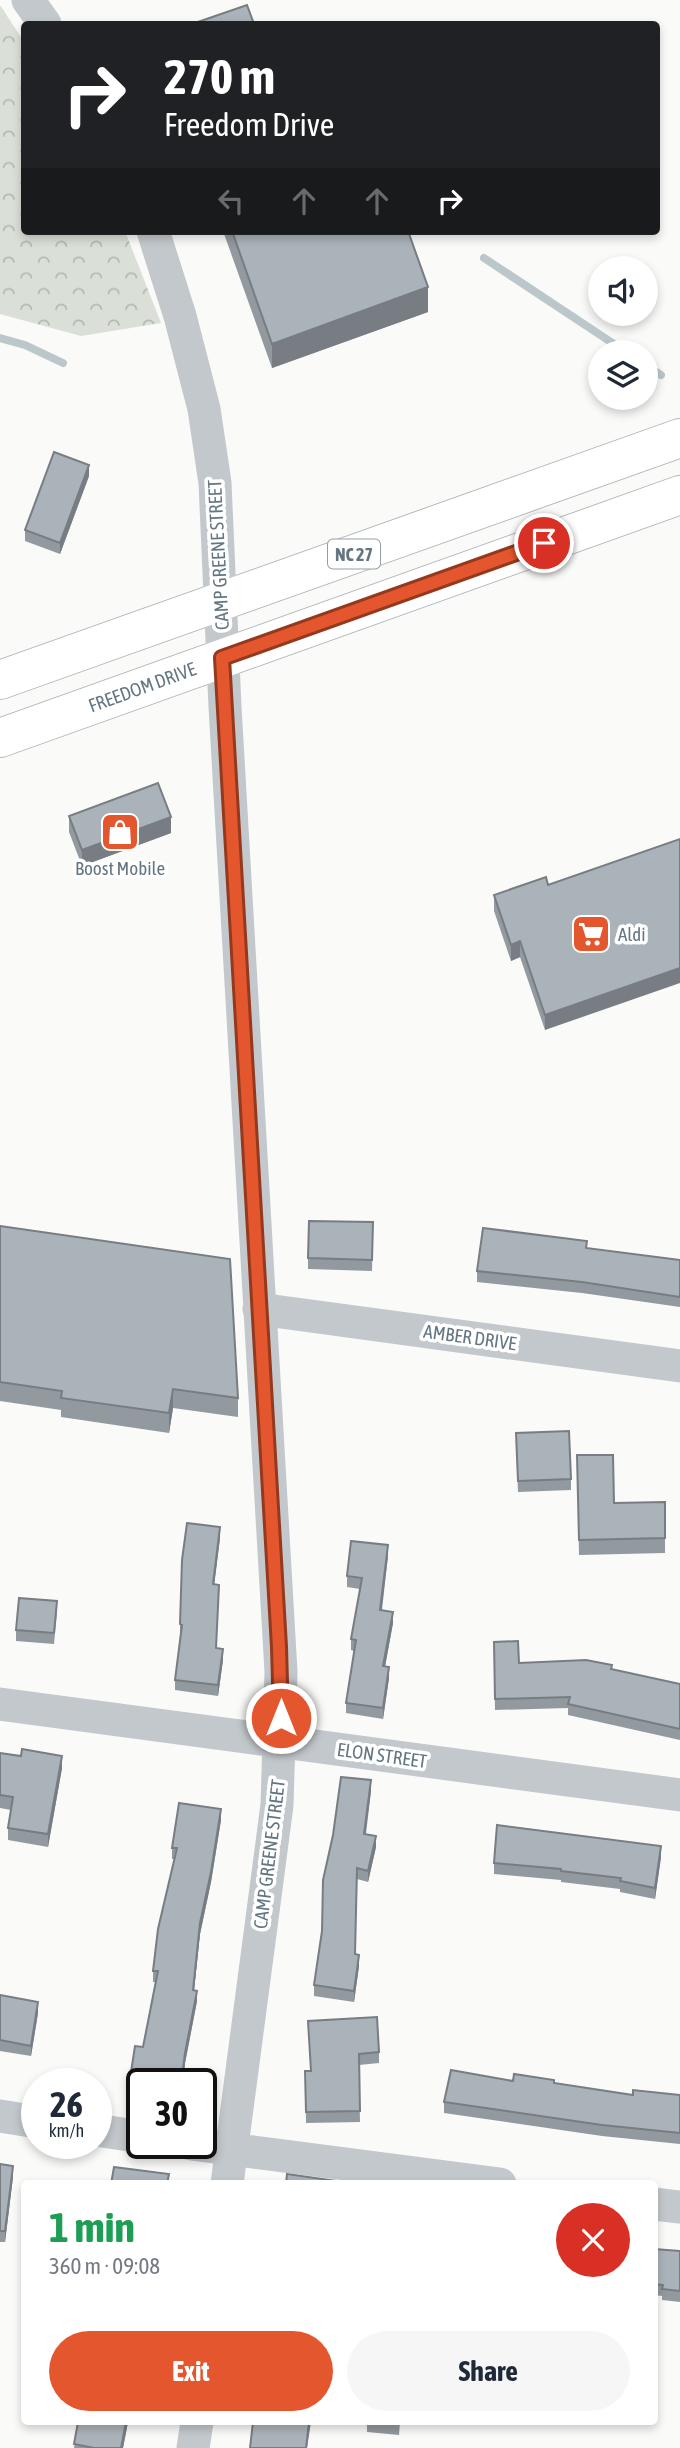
<!DOCTYPE html>
<html lang="en">
<head>
<meta charset="utf-8">
<style>
	:root { --surface:#fff; --page:#f6f6f7; --text:#1f2937; --muted:#747a83; --accent:#e4572e }
	body { margin:0; font-family:"Asap Condensed",sans-serif; background:var(--page); color:var(--text); height:100vh; display:flex; flex-direction:column; font-size:26px; white-space:nowrap }
	* { box-sizing:border-box; margin:0 }
	p { font-size:23px; color:var(--muted) }
	.icon { flex:none; width:38px; height:38px; fill:none; stroke:currentColor; stroke-width:2; stroke-linecap:round; stroke-linejoin:round }
	.map { position:relative; flex:1; overflow:hidden }
	.drawer { position:absolute; left:21px; top:2180px; width:637px; height:245px; display:flex; flex-direction:column; background:var(--surface); border-radius:7px; box-shadow:0 4px 10px #0003 }
	.drawer>* { flex:none }
	.banner { position:absolute; left:21px; top:21px; width:639px; height:214px; border-radius:7px; box-shadow:0 4px 10px #0003; background:#202124; color:#fff; overflow:hidden }
	.buttons { position:absolute; left:588px; top:256px; display:grid; gap:14px }
	.buttons a { display:grid; place-items:center; width:70px; height:70px; border-radius:50%; background:var(--surface); box-shadow:0 4px 10px #0003; font-size:35px }
	.speed { position:absolute; left:21px; top:2068px; display:flex; gap:14px; font-size:35px; font-weight:700; text-align:center }
	.speed>* { display:grid; place-content:center; width:91px; height:91px; border-radius:50%; background:var(--surface); box-shadow:0 4px 10px #0003; line-height:1 }
	.speed small { font-size:18px; font-weight:400 }
	.speed .limit { border:4px solid #111; border-radius:10px; background:#fff; color:#111 }
	.pin { position:absolute; display:grid; place-items:center; width:60px; height:60px; color:#fff; margin:-30px; border:4px solid #fff; border-radius:50%; box-shadow:0 2px 7px #0007 }
	.me { position:absolute; width:77px; margin:-38px; rotate:0deg; stroke-linejoin:round; filter:drop-shadow(0 0 5px #0008) }
	.turn { display:flex; align-items:center; gap:24px; height:147px; padding:0 28px; font-size:32px }
	.turn .icon { width:91px; height:91px; stroke-width:2.5 }
	.turn b { display:block; font-size:49px; line-height:60px }
	.lanes { display:flex; align-items:center; height:66px; padding:0 28px; background:#0003; justify-content:center; gap:35px; direction:ltr }
	.lanes .off { opacity:.35 }
	.round { display:grid; place-items:center; flex:none; width:74px; height:74px; border-radius:37px; background:var(--page) }
	.headline { display:flex; align-items:center; justify-content:space-between; height:119px; padding:0 28px }
	h1 { font-size:42px; font-weight:700; line-height:52px; color:#1e9e55 }
	.cta { display:flex; gap:14px; margin-top:auto; padding:14px 28px }
	.cta a { flex:1; height:80px; border-radius:42px; background:var(--accent); color:#fff; font-size:28px; font-weight:700; line-height:80px; text-align:center }
	.cta a+a { background:var(--page); color:var(--text) }
	.map>svg:first-child { display:block }
</style>
</head>
<body>
<div class="map">
<svg width="680" height="2448" viewBox="0 0 680 2448">
	<defs>
		<pattern id="forest-crowns" width="20" height="18" patternUnits="userSpaceOnUse" patternTransform="scale(1.75)"><rect width="20" height="18" fill="#dadfd7"/><path d="M2 6a3 3 0 1 1 6 0M12 15a3 3 0 1 1 6 0" fill="none" stroke="#b4b9b4"/></pattern>
	</defs>
	<rect width="100%" height="100%" fill="#fafaf8"/>
	<path fill="url(#forest-crowns)" d="M 0,5 L 24,42 L 24,231 L 125,231 L 161,323 L 81,336 L 0,314 Z"/>
	<g fill="none" stroke-linecap="round" stroke-linejoin="round">
		<path stroke="#bbc7cb" stroke-width="8" d="M 484,258 L 626,352
			M 0,338 L 25,345 L 63,363
			M 646,365 L 661,375"/>
		<defs>
			<path id="major" d="M 0,680 L 680,438
				M 0,738 L 680,495"/>
		</defs>
		<use href="#major" stroke="#b5babe" stroke-width="40"/>
		<path stroke="#c3c8cc" stroke-width="33" d="M 28,0 L 45,24
			M 153,231 L 180,316 L 204,409 L 215,483 L 225,707 L 281,1672 L 277,1805 L 227,2184
			M 259,1309 L 680,1366
			M 0,1704 L 680,1795
			M 0,2116 L 37,2122
			M 96,2130 L 142,2137
			M 191,2144 L 500,2184
			M 654,2204 L 680,2207
			M 193,2448 L 197,2422"/>
		<use href="#major" stroke="#fff" stroke-width="38"/>
	</g>
	<path fill="#929a9f" d="M 223,231 L 408,231 L 428,312 L 272,368 Z
		M 89,476 L 60,554 L 25,541 L 25,530 Z
		M 69,816 L 171,833 L 82,866 L 69,832 Z
		M 548,885 L 545,1030 L 520,957 L 511,961 L 494,911 L 494,895 Z
		M 373,1222 L 372,1271 L 308,1269 L 308,1258 Z
		M 0,1226 L 238,1398 L 238,1417 L 173,1408 L 169,1433 L 61,1417 L 61,1410 L 0,1401 Z
		M 587,1248 L 680,1260 L 680,1307 L 582,1293 L 477,1282 L 477,1271 Z
		M 516,1444 L 571,1479 L 571,1490 L 518,1492 Z
		M 577,1455 L 614,1503 L 665,1502 L 665,1553 L 579,1555 Z
		M 220,1538 L 214,1584 L 216,1648 L 223,1660 L 218,1696 L 175,1690 L 175,1680 L 181,1635 L 180,1635 L 180,1624 Z
		M 388,1556 L 382,1610 L 393,1623 L 385,1667 L 389,1678 L 383,1719 L 346,1713 L 346,1703 L 354,1651 L 351,1650 L 351,1639 L 360,1589 L 347,1587 L 347,1576 Z
		M 57,1612 L 54,1644 L 16,1641 L 16,1630 Z
		M 494,1642 L 519,1663 L 612,1669 L 680,1684 L 680,1740 L 568,1715 L 568,1708 L 495,1710 Z
		M 0,1753 L 21,1756 L 62,1768 L 48,1847 L 8,1840 L 8,1828 L 11,1810 L 0,1808 Z
		M 371,1791 L 366,1834 L 376,1847 L 368,1882 L 357,1879 L 355,1954 L 359,1966 L 354,2002 L 314,1996 L 314,1985 Z
		M 221,1820 L 211,1882 L 200,1934 L 194,1990 L 197,2001 L 185,2063 L 183,2084 L 142,2084 L 142,2098 L 129,2096 L 129,2085 L 143,2047 L 155,1982 L 153,1982 L 153,1971 L 174,1859 L 172,1859 L 172,1848 Z
		M 661,1857 L 655,1899 L 620,1892 L 620,1889 L 561,1882 L 561,1880 L 494,1874 L 494,1863 Z
		M 0,1995 L 38,2013 L 31,2056 L 0,2051 Z
		M 308,2021 L 379,2052 L 379,2063 L 359,2065 L 360,2122 L 306,2123 L 305,2071 L 311,2071 Z
		M 513,2081 L 554,2083 L 633,2095 L 680,2095 L 680,2144 L 602,2136 L 444,2113 L 444,2102 Z
		M 0,2164 L 13,2177 L 5,2242 L 0,2242 Z
		M 654,2249 L 680,2251 L 680,2302 L 662,2300 L 662,2296 L 654,2295 Z
		M 78,2422 L 128,2422 L 123,2448 L 74,2448 Z
		M 367,2422 L 400,2422 L 399,2435 L 367,2432 Z"/>
	<path fill="#777d82" d="M 428,287 L 428,312 L 272,368 L 272,344 Z
		M 89,465 L 89,476 L 60,554 L 60,543 Z
		M 171,817 L 171,833 L 82,866 L 82,850 Z
		M 520,941 L 520,957 L 511,961 L 511,945 Z
		M 680,968 L 680,983 L 545,1030 L 545,1015 Z
		M 173,1389 L 173,1408 L 169,1433 L 169,1413 Z
		M 220,1527 L 220,1538 L 213,1595 L 213,1584 Z
		M 388,1545 L 388,1556 L 380,1621 L 380,1610 Z
		M 393,1612 L 393,1623 L 383,1677 L 383,1666 Z
		M 223,1649 L 223,1660 L 218,1696 L 218,1685 Z
		M 389,1667 L 389,1678 L 383,1719 L 383,1708 Z
		M 62,1756 L 62,1768 L 48,1847 L 48,1834 Z
		M 371,1780 L 371,1791 L 364,1844 L 364,1834 Z
		M 221,1809 L 221,1820 L 211,1882 L 200,1934 L 193,2001 L 193,1990 L 200,1923 Z
		M 376,1836 L 376,1847 L 368,1882 L 368,1871 Z
		M 661,1846 L 661,1857 L 655,1899 L 655,1888 Z
		M 359,1955 L 359,1966 L 354,2002 L 354,1991 Z
		M 197,1991 L 197,2001 L 185,2063 L 183,2084 L 181,2084 L 185,2053 Z
		M 38,2002 L 38,2013 L 31,2056 L 31,2046 Z
		M 13,2166 L 13,2177 L 5,2242 L 5,2231 Z
		M 126,2422 L 128,2422 L 123,2448 L 121,2448 Z
		M 309,2422 L 311,2422 L 307,2448 L 306,2448 Z"/>
	<path fill="#aab3b9" stroke="#777d82" stroke-width="2" d="M 247,5 L 254,24 L 192,24 Z
		M 232,231 L 408,231 L 428,287 L 272,344 Z
		M 54,452 L 89,465 L 60,543 L 25,530 Z
		M 158,783 L 171,817 L 82,850 L 69,816 Z
		M 680,839 L 680,968 L 545,1015 L 520,941 L 511,945 L 494,895 L 546,877 L 548,885 Z
		M 309,1221 L 373,1222 L 372,1260 L 308,1258 Z
		M 0,1226 L 230,1259 L 238,1398 L 173,1389 L 169,1413 L 61,1398 L 62,1391 L 0,1382 Z
		M 483,1228 L 587,1241 L 586,1248 L 680,1260 L 680,1297 L 582,1282 L 477,1271 Z
		M 569,1431 L 571,1479 L 518,1481 L 516,1433 Z
		M 577,1455 L 613,1455 L 614,1503 L 665,1502 L 665,1538 L 579,1540 Z
		M 187,1523 L 220,1527 L 213,1584 L 219,1585 L 216,1648 L 223,1649 L 218,1685 L 175,1680 L 182,1625 L 180,1624 L 182,1560 Z
		M 351,1541 L 388,1545 L 380,1610 L 393,1612 L 383,1666 L 389,1667 L 383,1708 L 346,1703 L 356,1640 L 351,1639 L 362,1578 L 347,1576 Z
		M 19,1598 L 57,1601 L 54,1633 L 16,1630 Z
		M 518,1641 L 519,1663 L 586,1660 L 612,1665 L 611,1669 L 680,1684 L 680,1729 L 568,1704 L 570,1697 L 495,1699 L 494,1642 Z
		M 22,1749 L 62,1756 L 48,1834 L 8,1828 L 13,1797 L 0,1795 L 0,1753 L 21,1756 Z
		M 341,1777 L 371,1780 L 364,1834 L 376,1836 L 368,1871 L 357,1868 L 355,1954 L 359,1955 L 354,1991 L 314,1985 L 322,1931 L 323,1880 L 333,1835 Z
		M 179,1803 L 221,1809 L 211,1872 L 200,1923 L 193,1990 L 197,1991 L 185,2053 L 181,2084 L 142,2084 L 142,2087 L 129,2085 L 135,2046 L 143,2047 L 158,1971 L 153,1971 L 158,1929 L 177,1848 L 172,1848 Z
		M 497,1825 L 661,1846 L 655,1888 L 620,1881 L 621,1878 L 561,1871 L 561,1869 L 494,1863 Z
		M 0,1995 L 38,2002 L 31,2046 L 0,2040 Z
		M 377,2017 L 379,2052 L 359,2054 L 360,2111 L 306,2112 L 305,2071 L 311,2071 L 308,2021 Z
		M 451,2070 L 513,2081 L 514,2074 L 554,2080 L 554,2083 L 633,2095 L 633,2090 L 680,2095 L 680,2133 L 602,2125 L 444,2102 Z
		M 0,2164 L 13,2166 L 5,2231 L 0,2231 Z
		M 114,2167 L 169,2174 L 167,2184 L 111,2184 Z
		M 287,2174 L 344,2182 L 344,2184 L 286,2184 Z
		M 654,2249 L 680,2251 L 680,2291 L 662,2289 L 663,2285 L 654,2284 Z
		M 78,2422 L 126,2422 L 121,2448 L 94,2448 L 74,2444 Z
		M 253,2422 L 309,2422 L 306,2448 L 250,2448 Z
		M 377,2422 L 399,2422 L 399,2424 Z"/>
	<g fill="none" stroke-linecap="round" stroke-linejoin="round">
		<defs>
			<path id="route" d="M 281,1718 L 279,1647 L 222,658 L 544,543"/>
		</defs>
		<use href="#route" stroke="#94391e" stroke-width="18"/>
		<use href="#route" stroke="#e4572e" stroke-width="12"/>
	</g>
	<defs>
		<symbol id="shop-square" viewBox="-11 -11 22 22"><rect x="-9" y="-9" width="18" height="18" rx="4" fill="#e4572e" stroke="#fff"/><path d="M-5-2.5h2.3a2.7 3.5 0 0 1 5.4 0H5L5.5 6h-11ZM-1.5-2.5h3a1.5 2.3 0 0 0-3 0Z" fill="#fff"/></symbol>
		<symbol id="supermarket-square" viewBox="-11 -11 22 22"><rect x="-9" y="-9" width="18" height="18" rx="4" fill="#e4572e" stroke="#fff"/><path d="M-6-5.5h2.5l.6 2H6L4.5 2H-2.5L-4.4-4H-6ZM-1.5 3.2a1.3 1.3 0 1 0 .1 0ZM3 3.2a1.3 1.3 0 1 0 .1 0Z" fill="#fff"/></symbol>
	</defs>
	<g fill-rule="evenodd">
		<use href="#shop-square" x="98" y="810" width="44" height="44"/>
		<use href="#supermarket-square" x="569" y="912" width="44" height="44"/>
	</g>
	<g text-anchor="middle" dominant-baseline="central" stroke-width="7" stroke-linejoin="round" paint-order="stroke">
		<rect fill="#fff" stroke="#939fa8" stroke-width="2" x="328" y="539.5" width="52" height="29" rx="5"/>
		<g font-size="18" font-weight="bold" fill="#657683">
			<text x="354" y="554">NC 27</text>
		</g>
		<g font-size="19" fill="#657683" stroke="#fff">
			<text transform="translate(218 555) rotate(-93)">CAMP GREENE STREET</text>
			<text transform="translate(142 687) rotate(-20)">FREEDOM DRIVE</text>
			<text transform="translate(470 1337) rotate(8)">AMBER DRIVE</text>
			<text transform="translate(382 1755) rotate(8)">ELON STREET</text>
			<text transform="translate(269 1854) rotate(-83)">CAMP GREENE STREET</text>
		</g>
		<g font-size="19" fill="#657683" stroke="#fff">
			<text x="120" y="868">Boost Mobile</text>
			<text x="618" y="934" text-anchor="start">Aldi</text>
		</g>
	</g>
</svg>
<div class="buttons">
<a><svg class="icon" aria-label="sound" viewBox="0 0 24 24"><path d="M4 9h4l5-4v14l-5-4H4zM17 9q2 3 0 6"/></svg></a>
<a><svg class="icon" aria-label="layers" viewBox="0 0 24 24"><path d="M12 4l9 5-9 5-9-5zM3 14l9 5 9-5"/></svg></a>
</div>
<div class="speed"><div>26<small>km/h</small></div><div class="limit">30</div></div>
<div class="pin" style="left:544px;top:543px;background:#d93025"><svg class="icon" aria-label="arrive" viewBox="0 0 24 24"><path d="M6 21V4h12l-3 4 3 4H6"/></svg></div>
<svg class="me" style="left:281px;top:1718px" viewBox="-20 -20 40 40"><circle r="17" fill="#e4572e" stroke="#fff" stroke-width="3"/><path d="M0-11L8 9 0 5-8 9z" fill="#fff"/></svg>
<div class="banner">
<div class="turn"><svg class="icon" aria-label="right" viewBox="0 0 24 24"><path d="M7 20v-9h11M14 6l5 5-5 5"/></svg><div><b>270 m</b>Freedom Drive</div></div>
<div class="lanes"><svg class="icon off" aria-label="left" viewBox="0 0 24 24"><path d="M17 20v-9H6M10 6l-5 5 5 5"/></svg><svg class="icon off" aria-label="ahead" viewBox="0 0 24 24"><path d="M12 20V5M6 11l6-6 6 6"/></svg><svg class="icon off" aria-label="ahead" viewBox="0 0 24 24"><path d="M12 20V5M6 11l6-6 6 6"/></svg><svg class="icon" aria-label="right" viewBox="0 0 24 24"><path d="M7 20v-9h11M14 6l5 5-5 5"/></svg></div>
</div>
<section class="drawer">
<div class="headline"><div><h1>1 min</h1><p>360 m · 09:08</p></div><a class="round" style="background:#d93025;color:#fff"><svg class="icon" aria-label="close" viewBox="0 0 24 24"><path d="M6 6l12 12M18 6L6 18"/></svg></a></div>
<div class="cta"><a>Exit</a><a>Share</a></div>
</section>
</div>
</body>
</html>
